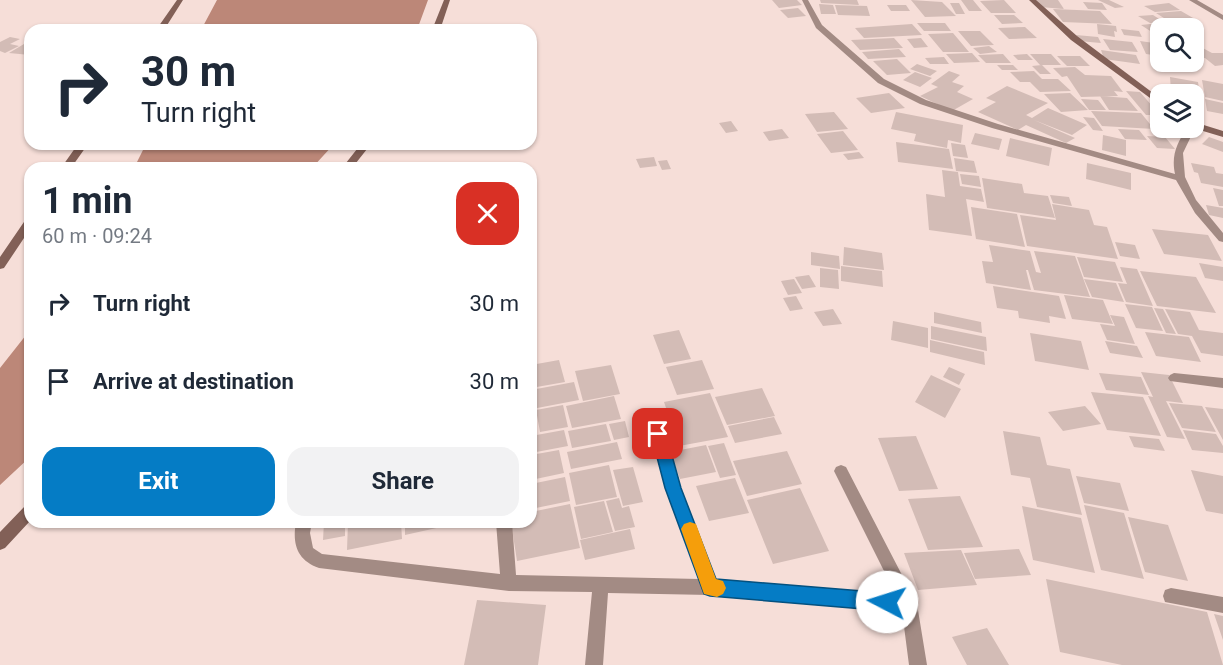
<!DOCTYPE html>
<html lang="en">
<head>
<meta charset="utf-8">
<style>
	:root { --surface:#fff; --page:#f2f2f3; --text:#1f2937; --muted:#747a83; --accent:#057cc5 }
	body { margin:0; font-family:Roboto,sans-serif; background:var(--page); color:var(--text); height:100vh; display:flex; flex-direction:column; font-size:22px; white-space:nowrap }
	* { box-sizing:border-box; margin:0 }
	p { font-size:20px; color:var(--muted) }
	.icon { flex:none; width:33px; height:33px; fill:none; stroke:currentColor; stroke-width:2; stroke-linecap:round; stroke-linejoin:round }
	.map { position:relative; flex:1; overflow:hidden }
	.sheet { position:absolute; left:24px; top:162px; width:513px; height:366px; display:flex; flex-direction:column; background:var(--surface); border-radius:18px; box-shadow:0 2px 4px #0004 }
	.sheet>* { flex:none }
	.banner { position:absolute; left:24px; top:24px; width:513px; height:126px; border-radius:18px; box-shadow:0 2px 4px #0004; background:#fff; color:var(--text); overflow:hidden }
	.tools { position:absolute; left:1150px; top:18px; display:grid; gap:12px }
	.tools a { display:grid; place-items:center; width:54px; height:54px; border-radius:12px; background:var(--surface); box-shadow:0 2px 4px #0004; font-size:30px }
	.pin { position:absolute; display:grid; place-items:center; width:51px; height:51px; color:#fff; margin:-26px; border-radius:12px; box-shadow:0 3px 9px #0006 }
	.me { position:absolute; width:66px; margin:-33px; rotate:275deg; stroke-linejoin:round; filter:drop-shadow(0 0 4px #0008) }
	.turn { display:flex; align-items:center; gap:21px; height:126px; padding:0 18px; font-size:27px }
	.turn .icon { width:78px; height:78px; stroke-width:2.5 }
	.turn b { display:block; font-size:42px; line-height:51px }
	.round { display:grid; place-items:center; flex:none; width:63px; height:63px; border-radius:18px; background:var(--page) }
	.summary { display:flex; align-items:center; justify-content:space-between; height:102px; padding:0 18px }
	h1 { font-size:36px; font-weight:700; line-height:45px }
	.primary-button { display:flex; gap:12px; margin-top:auto; padding:12px 18px }
	.primary-button a { flex:1; height:69px; border-radius:18px; background:var(--accent); color:#fff; font-size:24px; font-weight:700; line-height:69px; text-align:center }
	.primary-button a+a { background:var(--page); color:var(--text) }
	ul { padding:0; list-style:none }
	li { display:flex; align-items:center; gap:18px; height:78px; padding:0 18px }
	li div { flex:1 }
	li b { display:block; font-size:22px }
	li em { font-style:normal }
	.map>svg:first-child { display:block }
</style>
</head>
<body>
<div class="map">
<svg width="1223" height="665" viewBox="0 0 1223 665">
	<rect width="100%" height="100%" fill="#f6ded8"/>
	<path fill="#bc8778" d="M 217,0 L 428,0 L 417,30 L 201,30 Z
		M 146,144 L 334,144 L 312,168 L 134,168 Z
		M 30,330 L 30,457 L 0,485 L 0,368 Z"/>
	<path fill="#d3bcb6" d="M 772,0 L 797,0 L 802,5 L 779,8 Z
		M 820,0 L 857,0 L 859,5 L 821,3 Z
		M 911,0 L 942,2 L 956,16 L 925,17 Z
		M 961,0 L 973,0 L 982,11 L 969,11 Z
		M 1004,0 L 1016,13 L 991,13 L 980,1 Z
		M 1035,0 L 1058,0 L 1064,9 L 1040,7 Z
		M 1098,0 L 1109,0 L 1124,7 L 1115,8 Z
		M 1083,2 L 1102,3 L 1107,10 L 1088,9 Z
		M 950,3 L 959,3 L 965,14 L 956,14 Z
		M 1169,3 L 1180,10 L 1155,12 L 1144,6 Z
		M 819,4 L 833,5 L 836,14 L 821,14 Z
		M 835,5 L 867,6 L 870,16 L 838,15 Z
		M 887,5 L 906,5 L 910,11 L 891,11 Z
		M 798,8 L 806,16 L 788,18 L 780,10 Z
		M 1053,9 L 1100,11 L 1112,24 L 1063,22 Z
		M 1181,11 L 1200,22 L 1175,25 L 1156,13 Z
		M 994,15 L 1014,15 L 1023,23 L 1002,24 Z
		M 1153,15 L 1164,22 L 1150,23 L 1138,16 Z
		M 1168,22 L 1179,28 L 1161,28 L 1161,38 L 1141,25 Z
		M 917,23 L 945,23 L 951,31 L 924,31 Z
		M 912,24 L 922,35 L 864,38 L 855,28 Z
		M 1097,24 L 1116,26 L 1117,32 L 1114,31 L 1115,37 L 1098,34 Z
		M 1025,27 L 1037,38 L 1009,39 L 998,28 Z
		M 1121,29 L 1139,31 L 1142,37 L 1124,35 Z
		M 958,31 L 980,31 L 994,45 L 971,46 Z
		M 953,33 L 969,52 L 943,52 L 928,34 Z
		M 1076,35 L 1098,37 L 1101,43 L 1079,41 Z
		M 10,37 L 20,39 L 10,44 L 19,46 L 5,53 L 0,51 L 0,42 Z
		M 894,38 L 903,48 L 860,50 L 851,40 Z
		M 921,38 L 928,47 L 914,48 L 907,39 Z
		M 1103,39 L 1132,42 L 1138,52 L 1110,50 Z
		M 1140,41 L 1161,44 L 1161,56 L 1146,54 Z
		M 24,44 L 30,45 L 30,55 L 9,53 Z
		M 989,46 L 997,52 L 980,54 L 973,48 Z
		M 1194,46 L 1199,46 L 1212,53 L 1223,53 L 1223,65 L 1215,66 L 1205,58 L 1194,58 Z
		M 899,49 L 906,57 L 868,59 L 862,52 Z
		M 1101,50 L 1136,55 L 1140,64 L 1104,59 Z
		M 972,53 L 980,62 L 954,63 L 946,54 Z
		M 1003,54 L 1011,63 L 986,63 L 978,55 Z
		M 1027,54 L 1033,60 L 1018,60 L 1013,55 Z
		M 1030,54 L 1051,54 L 1061,65 L 1040,65 Z
		M 1057,56 L 1080,56 L 1090,66 L 1067,66 Z
		M 944,57 L 949,64 L 930,64 L 925,58 Z
		M 897,59 L 911,73 L 887,75 L 873,61 Z
		M 917,64 L 937,71 L 930,76 L 910,69 Z
		M 997,65 L 1013,65 L 1018,70 L 1002,70 Z
		M 1042,65 L 1051,74 L 1040,74 L 1032,66 Z
		M 1075,67 L 1085,75 L 1111,76 L 1123,92 L 1114,91 L 1118,96 L 1081,97 L 1067,76 L 1062,77 L 1053,68 Z
		M 949,71 L 960,75 L 952,82 L 964,86 L 957,92 L 973,99 L 952,111 L 920,96 L 938,87 L 931,84 Z
		M 1034,71 L 1042,79 L 1058,79 L 1071,91 L 1040,92 L 1030,82 L 1020,82 L 1010,72 Z
		M 915,72 L 932,78 L 920,87 L 903,80 Z
		M 1170,77 L 1198,82 L 1200,97 L 1171,91 Z
		M 1202,80 L 1223,84 L 1223,101 L 1205,97 Z
		M 1007,86 L 1048,103 L 1026,115 L 1032,118 L 1048,108 L 1087,125 L 1072,135 L 1034,120 L 1075,138 L 1066,143 L 1026,125 L 1018,130 L 978,112 L 996,102 L 986,98 Z
		M 1126,91 L 1140,92 L 1160,115 L 1146,115 Z
		M 889,93 L 905,108 L 871,113 L 856,98 Z
		M 1070,93 L 1088,110 L 1061,112 L 1044,94 Z
		M 1100,96 L 1127,98 L 1138,111 L 1109,110 Z
		M 1081,99 L 1098,100 L 1106,110 L 1089,110 Z
		M 1205,99 L 1223,103 L 1223,114 L 1207,111 Z
		M 1091,111 L 1141,113 L 1154,129 L 1102,126 Z
		M 834,112 L 848,129 L 817,132 L 805,114 Z
		M 896,112 L 963,125 L 961,143 L 948,140 L 947,148 L 914,141 L 916,134 L 891,129 Z
		M 1083,117 L 1094,118 L 1103,131 L 1093,130 Z
		M 731,121 L 738,131 L 726,133 L 719,123 Z
		M 1152,123 L 1161,123 L 1161,128 L 1171,128 L 1178,135 L 1162,134 Z
		M 782,129 L 789,138 L 769,141 L 763,132 Z
		M 1118,129 L 1139,130 L 1147,140 L 1125,139 Z
		M 843,131 L 858,150 L 831,153 L 817,134 Z
		M 975,133 L 1002,139 L 999,150 L 971,144 Z
		M 1103,135 L 1126,140 L 1126,156 L 1102,150 Z
		M 1147,136 L 1165,137 L 1175,149 L 1157,148 Z
		M 1209,137 L 1223,142 L 1223,152 L 1202,144 Z
		M 1010,138 L 1052,148 L 1049,166 L 1006,156 Z
		M 896,142 L 949,149 L 953,169 L 898,162 Z
		M 951,143 L 965,145 L 968,158 L 953,156 Z
		M 859,152 L 864,158 L 848,160 L 843,154 Z
		M 654,157 L 657,166 L 640,168 L 636,159 Z
		M 954,158 L 974,161 L 977,173 L 956,171 Z
		M 667,160 L 671,169 L 662,170 L 658,161 Z
		M 1087,163 L 1131,173 L 1131,190 L 1086,179 Z
		M 1191,163 L 1214,167 L 1216,173 L 1223,174 L 1223,187 L 1201,183 L 1198,173 L 1194,172 Z
		M 942,170 L 958,172 L 960,186 L 981,189 L 984,202 L 966,199 L 972,236 L 929,230 L 926,194 L 945,197 Z
		M 960,174 L 979,176 L 981,187 L 962,184 Z
		M 982,178 L 1022,184 L 1024,193 L 1048,196 L 1055,218 L 987,208 Z
		M 1213,188 L 1223,190 L 1223,206 L 1219,206 Z
		M 1050,195 L 1069,197 L 1072,206 L 1053,203 Z
		M 1052,204 L 1089,210 L 1094,225 L 1107,227 L 1118,259 L 1027,246 L 1020,215 L 1056,220 Z
		M 1206,205 L 1223,208 L 1223,218 L 1209,215 Z
		M 971,207 L 1017,214 L 1025,247 L 976,239 Z
		M 1152,229 L 1208,235 L 1222,261 L 1164,254 Z
		M 1115,242 L 1135,245 L 1140,259 L 1120,256 Z
		M 989,245 L 1030,251 L 1036,272 L 1041,273 L 1034,251 L 1075,256 L 1090,297 L 1034,290 L 1028,270 L 1026,270 L 1031,290 L 986,283 L 982,261 L 993,262 Z
		M 844,247 L 882,253 L 884,270 L 843,265 Z
		M 811,252 L 839,256 L 840,269 L 811,265 Z
		M 1077,257 L 1115,262 L 1123,282 L 1084,277 Z
		M 1199,263 L 1223,267 L 1223,281 L 1205,278 Z
		M 841,266 L 882,271 L 883,287 L 841,281 Z
		M 1120,267 L 1137,269 L 1153,306 L 1126,302 L 1118,283 L 1127,284 Z
		M 820,268 L 838,270 L 839,289 L 820,287 Z
		M 1140,271 L 1196,277 L 1216,313 L 1157,306 Z
		M 809,275 L 816,287 L 802,289 L 795,277 Z
		M 794,279 L 802,293 L 788,295 L 781,281 Z
		M 1084,279 L 1116,283 L 1124,302 L 1092,297 Z
		M 993,286 L 1059,296 L 1066,319 L 1049,316 L 1050,323 L 1019,318 L 1018,311 L 997,308 Z
		M 1064,295 L 1103,300 L 1113,324 L 1072,319 Z
		M 796,296 L 803,309 L 790,311 L 783,298 Z
		M 1125,304 L 1152,307 L 1163,331 L 1136,328 Z
		M 1154,308 L 1163,309 L 1176,334 L 1166,333 Z
		M 833,309 L 842,324 L 823,326 L 814,312 Z
		M 1165,309 L 1190,312 L 1199,330 L 1223,333 L 1223,356 L 1201,353 L 1192,336 L 1178,334 Z
		M 934,312 L 981,322 L 982,333 L 934,323 Z
		M 1110,315 L 1124,317 L 1135,344 L 1107,340 L 1100,324 L 1115,326 Z
		M 893,321 L 928,328 L 928,348 L 891,340 Z
		M 931,326 L 986,337 L 987,351 L 931,339 Z
		M 679,330 L 691,359 L 664,364 L 653,335 Z
		M 1145,332 L 1189,337 L 1201,362 L 1156,356 Z
		M 1030,333 L 1081,341 L 1089,370 L 1035,361 Z
		M 930,340 L 984,352 L 985,365 L 930,352 Z
		M 1105,341 L 1137,346 L 1143,358 L 1110,353 Z
		M 559,360 L 565,382 L 531,388 L 531,365 Z
		M 702,360 L 714,389 L 677,395 L 666,367 Z
		M 611,365 L 620,394 L 583,401 L 575,371 Z
		M 949,367 L 965,374 L 959,385 L 943,377 Z
		M 1141,372 L 1169,375 L 1183,403 L 1166,401 L 1185,439 L 1167,437 L 1148,396 L 1153,397 Z
		M 1099,373 L 1141,377 L 1149,395 L 1106,390 Z
		M 931,375 L 961,389 L 945,418 L 915,402 Z
		M 574,382 L 579,400 L 532,409 L 537,432 L 531,433 L 531,390 Z
		M 762,388 L 775,416 L 727,425 L 715,397 Z
		M 1091,392 L 1143,397 L 1161,436 L 1107,430 Z
		M 710,393 L 728,437 L 679,446 L 664,402 Z
		M 614,396 L 621,419 L 572,428 L 566,406 Z
		M 1169,403 L 1202,406 L 1216,432 L 1182,428 Z
		M 563,405 L 568,427 L 540,432 L 536,410 Z
		M 1085,406 L 1101,424 L 1063,431 L 1048,412 Z
		M 1205,407 L 1223,409 L 1223,440 Z
		M 774,417 L 782,434 L 735,443 L 728,426 Z
		M 625,421 L 629,437 L 614,440 L 609,424 Z
		M 606,424 L 611,441 L 572,448 L 568,431 Z
		M 564,430 L 568,446 L 531,453 L 531,436 Z
		M 1183,430 L 1216,434 L 1223,446 L 1223,453 L 1192,450 Z
		M 1003,431 L 1040,437 L 1047,465 L 1070,469 L 1082,515 L 1037,507 L 1030,478 L 1011,475 Z
		M 916,436 L 938,489 L 899,491 L 878,438 Z
		M 1129,436 L 1159,439 L 1165,451 L 1134,447 Z
		M 617,442 L 622,459 L 571,469 L 567,452 Z
		M 724,443 L 736,475 L 720,478 L 708,446 Z
		M 706,445 L 716,472 L 680,479 L 670,452 Z
		M 559,450 L 564,473 L 531,480 L 531,455 Z
		M 787,451 L 802,484 L 747,496 L 733,461 Z
		M 609,465 L 617,497 L 576,505 L 569,473 Z
		M 633,467 L 643,502 L 623,506 L 613,470 Z
		M 1191,470 L 1223,476 L 1223,514 L 1206,511 Z
		M 1076,476 L 1120,483 L 1129,511 L 1084,503 Z
		M 565,477 L 570,501 L 531,509 L 531,484 Z
		M 735,478 L 749,513 L 709,521 L 696,486 Z
		M 800,488 L 829,551 L 773,564 L 747,500 Z
		M 960,496 L 983,547 L 928,550 L 908,499 Z
		M 619,498 L 622,508 L 629,506 L 635,527 L 615,531 L 606,501 Z
		M 604,501 L 613,532 L 581,539 L 574,507 Z
		M 570,504 L 580,548 L 517,561 L 511,522 L 531,522 L 531,512 Z
		M 1084,505 L 1124,513 L 1144,579 L 1101,570 Z
		M 1022,506 L 1081,518 L 1095,573 L 1033,560 Z
		M 1128,517 L 1168,525 L 1188,581 L 1145,572 Z
		M 324,522 L 345,522 L 345,536 L 323,540 Z
		M 348,522 L 401,522 L 402,539 L 347,550 Z
		M 405,522 L 459,522 L 459,523 L 405,535 Z
		M 630,529 L 635,549 L 585,560 L 580,540 Z
		M 1019,549 L 1031,575 L 975,579 L 964,553 Z
		M 961,550 L 977,585 L 918,590 L 904,553 Z
		M 1046,579 L 1207,612 L 1223,665 L 1122,665 L 1060,652 Z
		M 477,600 L 546,605 L 538,665 L 464,665 Z
		M 1214,614 L 1223,616 L 1223,640 Z
		M 987,628 L 1009,665 L 967,665 L 952,637 Z"/>
	<g fill="none" stroke-linecap="round" stroke-linejoin="round">
		<path fill="#a38b84" fill-rule="evenodd" d="M 802,0 L 808,0 L 822,25 L 884,79 L 926,100 L 998,124 L 1175,174 C 1171,155 1177,143 1187,128 L 1194,126 L 1195,128 L 1183,153 L 1185,177 L 1196,200 L 1223,233 L 1223,242 L 1219,241 L 1195,213 L 1176,180 L 992,128 L 920,104 L 878,83 L 816,28 Z
			M 1189,0 L 1197,0 L 1223,15 L 1223,20 Z
			M 1174,373 L 1223,378 L 1223,388 L 1170,381 L 1168,378 L 1170,375 Z
			M 659,428 L 664,430 L 666,434 L 680,488 L 715,580 L 896,595 L 834,471 L 836,467 L 841,465 L 846,467 L 917,604 L 927,665 L 909,665 L 902,611 L 710,595 L 608,593 L 603,665 L 585,665 L 592,592 L 509,591 L 319,568 C 297,560 292,544 296,522 L 312,522 L 310,533 L 313,548 L 322,554 L 500,574 L 496,522 L 512,522 L 516,575 L 699,579 L 666,488 L 652,434 L 654,430 Z
			M 1171,588 L 1223,597 L 1223,613 L 1165,602 L 1163,596 L 1165,590 Z"/>
		<path fill="#826057" fill-rule="evenodd" d="M 177,0 L 183,0 L 164,30 L 156,30 Z
			M 444,0 L 450,0 L 440,30 L 432,30 Z
			M 1029,0 L 1036,0 L 1077,36 L 1161,99 L 1161,106 L 1071,40 Z
			M 1194,122 L 1223,131 L 1223,137 L 1193,128 Z
			M 78,144 L 88,144 L 71,168 L 61,168 Z
			M 361,144 L 371,144 L 352,168 L 342,168 Z
			M 30,218 L 30,229 L 4,268 L 0,269 L 0,257 L 26,219 Z
			M 30,504 L 30,521 L 5,548 L 0,550 L 0,532 L 25,506 Z"/>
	</g>
	<path fill="#057cc5" stroke="#035180" stroke-width="1.5" d="M 658,428 L 664,429 L 666,434 L 681,488 L 716,579 L 887,593 L 893,595 L 896,602 L 893,608 L 887,611 L 710,596 L 704,594 L 665,488 L 651,434 L 653,429 Z"/>
	<path fill="#f59e0b" d="M 690,522 L 696,524 L 716,579 L 723,581 L 726,588 L 723,594 L 717,597 L 704,594 L 681,529 L 684,524 Z"/>
</svg>
<div class="tools">
<a><svg class="icon" aria-label="search" viewBox="0 0 24 24"><circle cx="10" cy="10" r="6"/><path d="M15 15l6 6"/></svg></a>
<a><svg class="icon" aria-label="layers" viewBox="0 0 24 24"><path d="M12 4l9 5-9 5-9-5zM3 14l9 5 9-5"/></svg></a>
</div>
<div class="pin" style="left:658px;top:434px;background:#d93025"><svg class="icon" aria-label="arrive" viewBox="0 0 24 24"><path d="M6 21V4h12l-3 4 3 4H6"/></svg></div>
<svg class="me" style="left:887px;top:602px" viewBox="-20 -20 40 40"><circle r="19" fill="#fff"/><path d="M0-13L10 11 0 6-10 11z" fill="#057cc5"/></svg>
<div class="banner">
<div class="turn"><svg class="icon" aria-label="right" viewBox="0 0 24 24"><path d="M7 20v-9h11M14 6l5 5-5 5"/></svg><div><b>30 m</b>Turn right</div></div>
</div>
<section class="sheet">
<div class="summary"><div><h1>1 min</h1><p>60 m · 09:24</p></div><a class="round" style="background:#d93025;color:#fff"><svg class="icon" aria-label="close" viewBox="0 0 24 24"><path d="M6 6l12 12M18 6L6 18"/></svg></a></div>
<ul>
<li><svg class="icon" aria-label="right" viewBox="0 0 24 24"><path d="M7 20v-9h11M14 6l5 5-5 5"/></svg><div><b>Turn right</b></div><em>30 m</em></li>
<li><svg class="icon" aria-label="arrive" viewBox="0 0 24 24"><path d="M6 21V4h12l-3 4 3 4H6"/></svg><div><b>Arrive at destination</b></div><em>30 m</em></li>
</ul>
<div class="primary-button"><a>Exit</a><a>Share</a></div>
</section>
</div>
</body>
</html>
